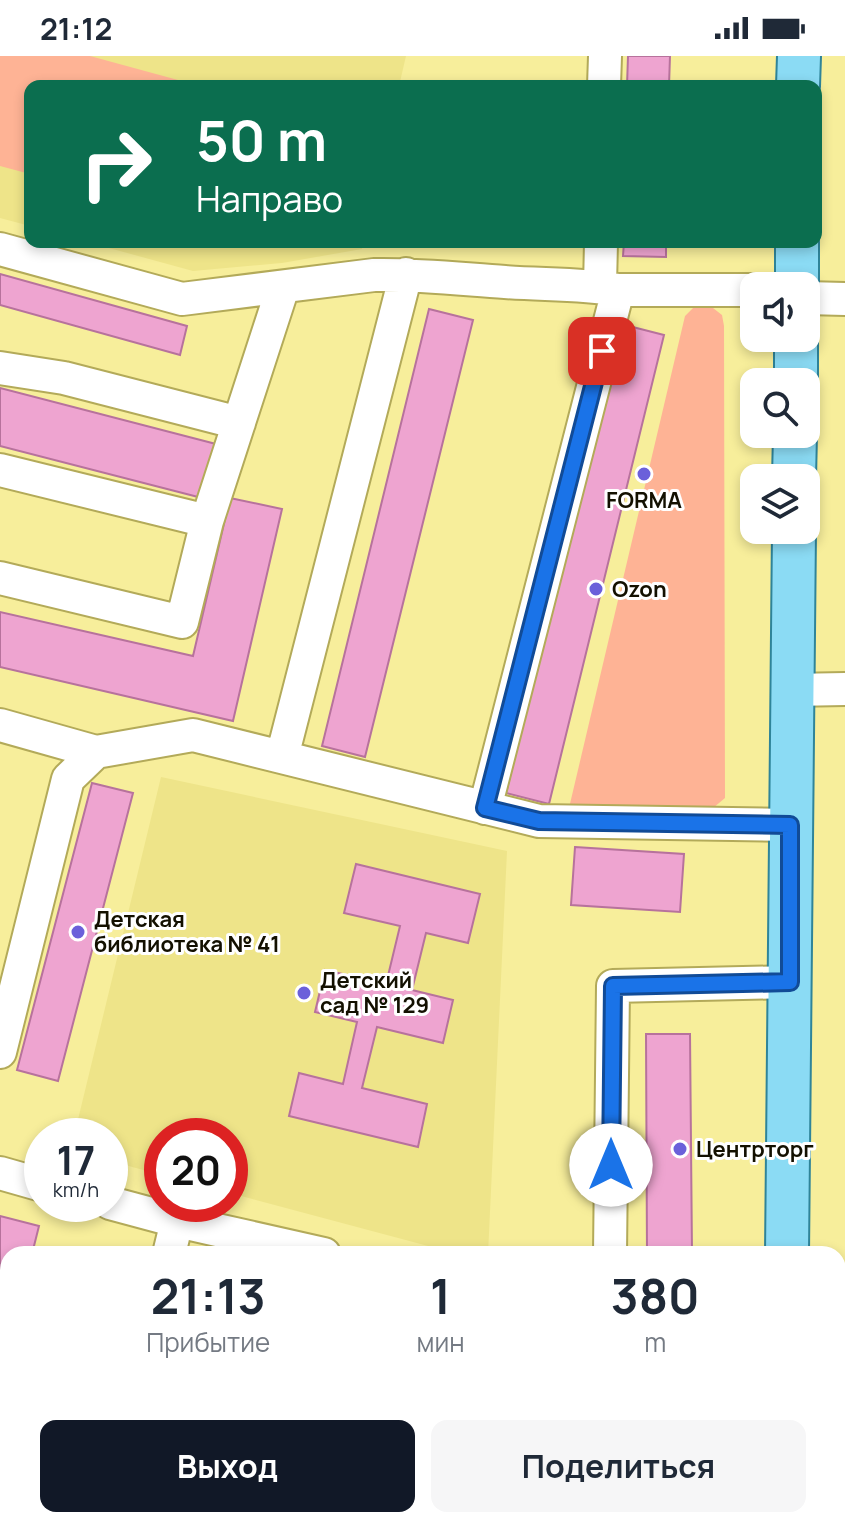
<!DOCTYPE html>
<html lang="ru">
<head>
<meta charset="utf-8">
<style>
	:root { --surface:#fff; --page:#f6f6f7; --text:#1f2937; --muted:#747a83; --accent:#111827 }
	body { margin:0; font-family:Manrope,sans-serif; background:var(--page); color:var(--text); height:100vh; display:flex; flex-direction:column; font-size:30px; white-space:nowrap }
	* { box-sizing:border-box; margin:0 }
	p { font-size:26px; color:var(--muted) }
	.icon { flex:none; width:44px; height:44px; fill:none; stroke:currentColor; stroke-width:2; stroke-linecap:round; stroke-linejoin:round }
	.map { position:relative; flex:1; overflow:hidden }
	.side { position:absolute; left:0px; top:1190px; width:846px; height:282px; display:flex; flex-direction:column; background:var(--surface); border-radius:24px 24px 0 0; box-shadow:0 4px 12px #0003 }
	.side>* { flex:none }
	.hud { position:absolute; left:24px; top:24px; width:798px; height:168px; border-radius:16px; box-shadow:0 4px 12px #0003; background:#0b6e4f; color:#fff; overflow:hidden }
	.fabs { position:absolute; left:740px; top:216px; display:grid; gap:16px }
	.fabs a { display:grid; place-items:center; width:80px; height:80px; border-radius:16px; background:var(--surface); box-shadow:0 4px 12px #0003; font-size:40px }
	.speed { position:absolute; left:24px; top:1062px; display:flex; gap:16px; font-size:40px; font-weight:700; text-align:center }
	.speed>* { display:grid; place-content:center; width:104px; height:104px; border-radius:50%; background:var(--surface); box-shadow:0 4px 12px #0003; line-height:1 }
	.speed small { font-size:20px; font-weight:400 }
	.speed .limit { border:12px solid #d22; background:#fff; color:#111 }
	.pin { position:absolute; display:grid; place-items:center; width:68px; height:68px; color:#fff; margin:-34px; border-radius:16px; box-shadow:0 4px 12px #0006 }
	.me { position:absolute; width:88px; margin:-44px; rotate:0deg; stroke-linejoin:round; filter:drop-shadow(0 0 6px #0008) }
	.turn { display:flex; align-items:center; gap:28px; height:168px; padding:0 40px; font-size:36px }
	.turn .icon { width:104px; height:104px; stroke-width:2.5 }
	.turn b { display:block; font-size:56px; line-height:68px }
	.eta { display:flex; justify-content:space-evenly; align-items:center; height:136px; text-align:center }
	.eta b { font-size:48px; font-weight:700; line-height:56px }
	.button { display:flex; gap:16px; margin-top:auto; padding:16px 40px }
	.button a { flex:1; height:92px; border-radius:16px; background:var(--accent); color:#fff; font-size:32px; font-weight:700; line-height:92px; text-align:center }
	.button a+a { background:var(--page); color:var(--text) }
	.status { display:flex; justify-content:space-between; align-items:center; height:56px; padding:0 40px; background:var(--surface); direction:ltr }
	.status svg { height:22px; fill:currentColor }
	.map>svg:first-child { display:block }
</style>
</head>
<body>
<div class="status"><b>21:12</b><svg viewBox="0 0 49 12"><path d="M0 12V9h3v3zM5 12V6h3v6zM10 12V3h3v9zM15 12V0h3v12zM26 1h20v11H26zM47 4h2v5h-2z"/></svg></div>
<div class="map">
<svg width="845" height="1471" viewBox="0 0 845 1471">
	<rect width="100%" height="100%" fill="#f7ee9b"/>
	<path fill="#eee489" d="M 0,0 L 406,0 L 399,30 L 30,30 L 30,170 L 0,162 Z
		M 87,186 L 363,186 L 362,193 L 282,207 L 193,215 Z
		M 161,721 L 507,795 L 488,1198 L 458,1198 L 230,1137 L 230,1080 L 162,1080 L 162,1119 L 110,1105 L 110,1080 L 74,1080 Z"/>
	<path fill="#feb395" d="M 0,0 L 90,0 L 200,30 L 30,30 L 30,118 L 0,110 Z
		M 694,251 L 713,252 L 722,259 L 724,270 L 725,742 L 707,757 L 569,752 L 685,260 Z"/>
	<path fill="#eea4d0" stroke="#b7729c" stroke-width="2" d="M 628,0 L 670,0 L 669,30 L 627,30 Z
		M 624,186 L 666,186 L 666,201 L 623,200 Z
		M 0,218 L 187,270 L 180,299 L 0,249 Z
		M 429,253 L 473,264 L 365,701 L 322,690 Z
		M 621,268 L 664,279 L 549,748 L 506,737 Z
		M 0,332 L 216,388 L 202,442 L 0,390 Z
		M 230,442 L 282,453 L 233,665 L 0,611 L 0,556 L 193,600 Z
		M 92,727 L 133,737 L 58,1025 L 17,1014 Z
		M 575,791 L 684,798 L 680,856 L 571,849 Z
		M 356,808 L 480,838 L 468,887 L 426,877 L 412,934 L 453,944 L 443,987 L 377,971 L 362,1032 L 427,1048 L 418,1091 L 289,1060 L 299,1017 L 343,1028 L 357,966 L 315,956 L 325,914 L 386,928 L 400,870 L 344,857 Z
		M 646,978 L 690,978 L 692,1198 L 647,1198 Z
		M 0,1160 L 39,1170 L 32,1198 L 8,1198 L 8,1289 L 0,1319 Z
		M 136,1464 L 179,1464 L 177,1471 L 134,1471 Z
		M 346,1464 L 389,1464 L 388,1471 L 344,1471 Z
		M 588,1464 L 631,1464 L 630,1471 L 586,1471 Z"/>
	<g fill="none" stroke-linecap="round" stroke-linejoin="round">
		<defs>
			<path id="minor" d="M 604,30 L 605,0
				M 0,193 L 182,243 L 374,219 C 418,218 461,223 505,226 C 543,229 581,227 618,234 L 754,234
				M 600,230 L 601,186
				M 806,242 L 845,243
				M 0,312 L 64,322 L 239,367
				M 0,414 L 207,465
				M 0,522 L 182,566 L 207,465 L 283,231
				M 791,634 L 845,633
				M 0,669 L 96,696
				M 282,701 L 406,218
				M 485,752 L 618,234
				M 0,996 L 68,723 L 96,696 L 193,679 L 539,765 L 790,769
				M 0,1117 L 42,1129
				M 110,1147 L 177,1165 L 324,1198
				M 169,1198 L 177,1165
				M 610,1198 L 613,930 L 790,926
				M 97,1471 L 99,1464
				M 316,1471 L 318,1464
				M 551,1471 L 553,1464
				M 635,1471 L 637,1464"/>
			<path id="major" d="M 798,30 L 799,0
				M 797,230 L 797,186
				M 796,326 L 796,282
				M 794,422 L 795,378
				M 787,1198 L 794,474
				M 785,1471 L 785,1464"/>
		</defs>
		<use href="#minor" stroke="#b3aa59" stroke-width="36"/>
		<use href="#major" stroke="#2f8499" stroke-width="46"/>
		<use href="#minor" stroke="#fff" stroke-width="32"/>
		<use href="#major" stroke="#8bdbf4" stroke-width="42"/>
	</g>
	<g fill="none" stroke-linecap="round" stroke-linejoin="round">
		<defs>
			<path id="route" d="M 602,295 L 485,752 L 539,765 L 790,769 L 790,926 L 613,930 L 611,1109"/>
		</defs>
		<use href="#route" stroke="#114b97" stroke-width="20"/>
		<use href="#route" stroke="#1a73e8" stroke-width="14"/>
	</g>
	<g fill="#6b60da" stroke="#fff" stroke-width="3">
		<circle cx="644" cy="418" r="8"/>
		<circle cx="596" cy="533" r="8"/>
		<circle cx="78" cy="876" r="8"/>
		<circle cx="304" cy="937" r="8"/>
		<circle cx="680" cy="1093" r="8"/>
	</g>
	<g text-anchor="middle" dominant-baseline="central" stroke-width="6" stroke-linejoin="round" paint-order="stroke">
		<g font-size="22" font-weight="bold" fill="#131000" stroke="#fff" text-anchor="start">
			<text x="644" y="444" text-anchor="middle">FORMA</text>
			<text x="612" y="533">Ozon</text>
			<text x="94" y="863">Детская<tspan x="94" dy="25">библиотека № 41</tspan></text>
			<text x="320" y="924">Детский<tspan x="320" dy="25">сад № 129</tspan></text>
			<text x="696" y="1093">Центрторг</text>
		</g>
	</g>
</svg>
<div class="fabs">
<a><svg class="icon" aria-label="sound" viewBox="0 0 24 24"><path d="M4 9h4l5-4v14l-5-4H4zM17 9q2 3 0 6"/></svg></a>
<a><svg class="icon" aria-label="search" viewBox="0 0 24 24"><circle cx="10" cy="10" r="6"/><path d="M15 15l6 6"/></svg></a>
<a><svg class="icon" aria-label="layers" viewBox="0 0 24 24"><path d="M12 4l9 5-9 5-9-5zM3 14l9 5 9-5"/></svg></a>
</div>
<div class="speed"><div>17<small>km/h</small></div><div class="limit">20</div></div>
<div class="pin" style="left:602px;top:295px;background:#d93025"><svg class="icon" aria-label="arrive" viewBox="0 0 24 24"><path d="M6 21V4h12l-3 4 3 4H6"/></svg></div>
<svg class="me" style="left:611px;top:1109px" viewBox="-20 -20 40 40"><circle r="19" fill="#fff"/><path d="M0-13L10 11 0 6-10 11z" fill="#1a73e8"/></svg>
<div class="hud">
<div class="turn"><svg class="icon" aria-label="right" viewBox="0 0 24 24"><path d="M7 20v-9h11M14 6l5 5-5 5"/></svg><div><b>50 m</b>Направо</div></div>
</div>
<section class="side">
<div class="eta">
<div><b>21:13</b><p>Прибытие</p></div>
<div><b>1</b><p>мин</p></div>
<div><b>380</b><p>m</p></div>
</div>
<div class="button"><a>Выход</a><a>Поделиться</a></div>
</section>
</div>
</body>
</html>
